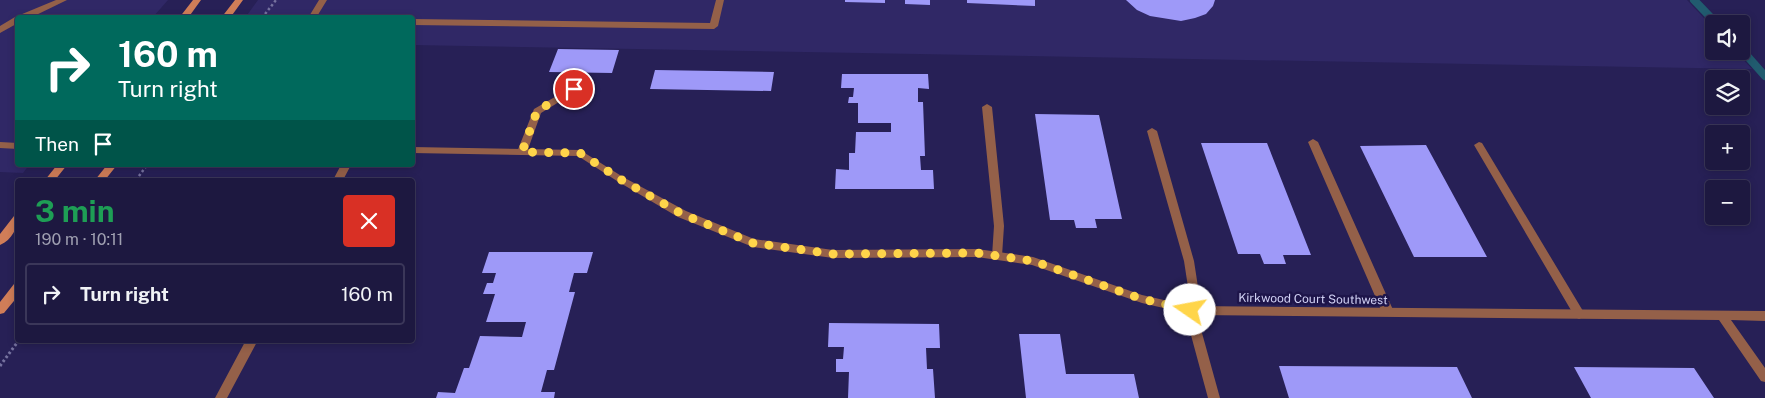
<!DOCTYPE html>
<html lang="en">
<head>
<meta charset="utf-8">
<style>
	:root { --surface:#1d1840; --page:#252147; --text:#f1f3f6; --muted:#a0a0b1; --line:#3b3759 }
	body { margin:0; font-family:"Public Sans",sans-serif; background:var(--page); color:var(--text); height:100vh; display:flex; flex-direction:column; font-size:19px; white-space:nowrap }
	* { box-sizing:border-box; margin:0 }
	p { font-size:16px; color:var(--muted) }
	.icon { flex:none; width:28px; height:28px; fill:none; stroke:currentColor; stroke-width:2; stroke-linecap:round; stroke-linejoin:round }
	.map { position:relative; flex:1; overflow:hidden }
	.side { position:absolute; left:15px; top:178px; width:400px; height:165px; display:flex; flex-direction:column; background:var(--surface); border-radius:5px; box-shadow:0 2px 8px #0003,0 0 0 1px var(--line) }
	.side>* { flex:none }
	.guide { position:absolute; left:15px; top:15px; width:400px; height:152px; border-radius:5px; box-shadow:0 2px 8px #0003,0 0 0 1px var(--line); background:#00695c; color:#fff; overflow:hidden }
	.tools { position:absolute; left:1705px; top:15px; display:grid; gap:10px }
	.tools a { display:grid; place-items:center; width:45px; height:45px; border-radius:5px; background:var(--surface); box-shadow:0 2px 8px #0003,0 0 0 1px var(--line); font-size:25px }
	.pin { position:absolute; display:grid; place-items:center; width:42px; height:42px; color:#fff; margin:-21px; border:2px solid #fff; border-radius:50%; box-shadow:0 1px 5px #0007 }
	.me { position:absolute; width:55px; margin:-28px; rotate:282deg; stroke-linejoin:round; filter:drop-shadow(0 0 4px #0008) }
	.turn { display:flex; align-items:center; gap:18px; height:105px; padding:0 20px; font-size:22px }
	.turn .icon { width:65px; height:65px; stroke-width:2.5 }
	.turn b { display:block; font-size:35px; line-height:42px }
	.then { display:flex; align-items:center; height:48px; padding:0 20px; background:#0003; gap:10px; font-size:19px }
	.round { display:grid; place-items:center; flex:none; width:52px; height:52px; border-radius:5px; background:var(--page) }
	.overview { display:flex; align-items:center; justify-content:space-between; height:85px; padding:0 20px }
	h1 { font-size:30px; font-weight:700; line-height:38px; color:#1e9e55 }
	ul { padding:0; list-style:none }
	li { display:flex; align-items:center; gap:15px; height:62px; margin:0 10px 8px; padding:0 10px; border:2px solid var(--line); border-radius:5px }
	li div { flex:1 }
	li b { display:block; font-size:19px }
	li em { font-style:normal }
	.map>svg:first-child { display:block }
</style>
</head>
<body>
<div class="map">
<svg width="1765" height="398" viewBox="0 0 1765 398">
	<rect width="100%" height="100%" fill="#272056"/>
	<path fill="#302866" d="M 0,0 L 168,0 L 153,17 L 18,18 L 18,165 L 29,165 L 23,173 L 0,172 Z
		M 258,0 L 1687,0 L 1714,29 L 1714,51 L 1735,51 L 1752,69 L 413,45 L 412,18 L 245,18 Z"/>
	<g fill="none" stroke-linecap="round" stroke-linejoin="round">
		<path stroke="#215b6f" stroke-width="8" d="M 1694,0 L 1717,24
			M 1741,49 L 1765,76"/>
	</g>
	<path fill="#9e99f8" d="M 845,0 L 885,0 L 885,3 L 845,2 Z
		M 905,0 L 930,0 L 930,5 L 905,4 Z
		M 967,0 L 1035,0 L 1035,6 L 967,3 Z
		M 1126,0 L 1215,0 L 1213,6 L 1206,14 L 1195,18 L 1181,21 L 1150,16 L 1137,10 Z
		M 558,49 L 619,50 L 612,73 L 549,72 Z
		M 655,70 L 774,72 L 771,91 L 650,89 Z
		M 842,74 L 928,74 L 929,89 L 918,88 L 918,102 L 923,102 L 925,156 L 920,156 L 921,170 L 933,170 L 934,189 L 835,189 L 836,169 L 849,170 L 849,153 L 855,153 L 856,132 L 891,132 L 891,123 L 858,123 L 858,103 L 848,103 L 849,97 L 853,97 L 854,88 L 841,88 Z
		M 1035,114 L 1099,115 L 1122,219 L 1095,219 L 1097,228 L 1076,228 L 1074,220 L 1050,220 Z
		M 1201,143 L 1267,143 L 1311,255 L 1283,255 L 1286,264 L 1264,264 L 1260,254 L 1238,254 Z
		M 1426,145 L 1487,257 L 1414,257 L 1360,146 Z
		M 489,252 L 593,252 L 587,273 L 574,273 L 569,292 L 575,292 L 554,370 L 547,370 L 541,392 L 555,392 L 554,398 L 436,398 L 438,392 L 455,393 L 464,368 L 469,368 L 480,336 L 522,337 L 526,322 L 486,322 L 495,294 L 483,294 L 487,283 L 493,283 L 496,273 L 482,273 Z
		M 829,323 L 939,324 L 940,348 L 926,348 L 927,369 L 933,369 L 935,398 L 848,398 L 849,372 L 836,372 L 836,359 L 843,359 L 844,347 L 828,347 Z
		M 1019,334 L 1060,334 L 1066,374 L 1134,374 L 1139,398 L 1026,398 Z
		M 1279,366 L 1457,367 L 1472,398 L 1289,398 Z
		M 1574,367 L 1694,368 L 1714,398 L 1591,398 Z"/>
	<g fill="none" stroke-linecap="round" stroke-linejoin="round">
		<path stroke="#76729f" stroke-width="2.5" stroke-dasharray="2.5 2.5" stroke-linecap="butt" d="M 262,18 L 276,0
			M 136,180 L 147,165"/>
		<path stroke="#76729f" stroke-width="3" stroke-dasharray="2.5 2.5" stroke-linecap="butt" d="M 0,366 L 19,340"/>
		<path fill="#946049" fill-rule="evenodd" d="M 56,0 L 67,0 L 30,18 L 18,18 L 18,23 L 0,33 L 0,26 L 15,17 Z
			M 319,0 L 327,0 L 316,18 L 308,18 Z
			M 716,0 L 724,0 L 718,26 L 714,29 L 412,25 L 412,19 L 710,23 Z
			M 574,86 L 577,87 L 578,89 L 577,91 L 541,113 L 527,152 L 525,154 L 519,154 L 517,152 L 534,109 Z
			M 987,104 L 992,107 L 1004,226 L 1002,256 L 1001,259 L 993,259 L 992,256 L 994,226 L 982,107 Z
			M 1152,128 L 1157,131 L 1194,261 L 1198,287 L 1196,310 L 1194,313 L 1190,314 L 1186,313 L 1184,310 L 1188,287 L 1184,261 L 1147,131 Z
			M 1313,139 L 1318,142 L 1394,312 L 1392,315 L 1388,316 L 1384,315 L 1382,312 L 1308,142 Z
			M 0,142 L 18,143 L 18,149 L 0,148 Z
			M 1479,142 L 1482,143 L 1583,311 L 1585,314 L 1583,317 L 1579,319 L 1575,317 L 1474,145 Z"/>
		<path fill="#946049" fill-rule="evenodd" d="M 412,147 L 580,150 L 623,177 L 686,211 L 754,239 L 833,250 L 977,249 L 1033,257 L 1142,295 L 1190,306 L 1765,311 L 1765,321 L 1731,320 L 1765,368 L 1765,382 L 1761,381 L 1719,320 L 1197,315 L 1220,398 L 1208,398 L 1185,313 L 1142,303 L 1032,265 L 977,257 L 833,258 L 753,247 L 678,217 L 617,181 L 578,156 L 412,153 Z
			M 341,165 L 351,165 L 343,180 L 333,180 Z
			M 246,340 L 258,340 L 227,398 L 215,398 Z"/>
		<path fill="#d07d58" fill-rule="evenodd" d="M 193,0 L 201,0 L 188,18 L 179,18 Z
			M 235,0 L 243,0 L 230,18 L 221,18 Z
			M 57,165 L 67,165 L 55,180 L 45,180 Z
			M 107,165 L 117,165 L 105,180 L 95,180 Z
			M 18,215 C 18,227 12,240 0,245 L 0,234 L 14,216 Z
			M 18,283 L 18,296 L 4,313 L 0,314 L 0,302 L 14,284 Z"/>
	</g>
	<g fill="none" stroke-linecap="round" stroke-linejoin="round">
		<path stroke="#ffd54a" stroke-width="9" stroke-dasharray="0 16.2" d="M 574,89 L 537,111 L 522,152 L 580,153 L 620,179 L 682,214 L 753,243 L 833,254 L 977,253 L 1033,261 L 1142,299 L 1190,310"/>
	</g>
	<g text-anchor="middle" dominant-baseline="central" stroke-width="5" stroke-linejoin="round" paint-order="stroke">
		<g font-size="12" fill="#d1d1f4" stroke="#1e154a">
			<text transform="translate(1313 299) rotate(1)">Kirkwood Court Southwest</text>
		</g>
	</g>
</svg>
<div class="tools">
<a><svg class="icon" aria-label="sound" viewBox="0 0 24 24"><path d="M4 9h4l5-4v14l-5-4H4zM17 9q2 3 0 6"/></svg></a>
<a><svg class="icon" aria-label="layers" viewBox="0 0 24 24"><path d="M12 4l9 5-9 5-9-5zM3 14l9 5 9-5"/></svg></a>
<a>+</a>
<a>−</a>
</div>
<div class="pin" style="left:574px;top:89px;background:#d93025"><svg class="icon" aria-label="arrive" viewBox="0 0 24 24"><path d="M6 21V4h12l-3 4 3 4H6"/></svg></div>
<svg class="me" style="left:1190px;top:310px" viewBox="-20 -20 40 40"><circle r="19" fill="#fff"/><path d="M0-13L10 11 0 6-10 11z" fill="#ffd54a"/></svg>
<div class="guide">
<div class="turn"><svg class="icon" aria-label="right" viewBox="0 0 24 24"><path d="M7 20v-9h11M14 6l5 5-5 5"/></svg><div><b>160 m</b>Turn right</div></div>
<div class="then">Then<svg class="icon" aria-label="arrive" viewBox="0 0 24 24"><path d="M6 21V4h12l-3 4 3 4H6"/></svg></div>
</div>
<section class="side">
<div class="overview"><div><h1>3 min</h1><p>190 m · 10:11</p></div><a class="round" style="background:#d93025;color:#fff"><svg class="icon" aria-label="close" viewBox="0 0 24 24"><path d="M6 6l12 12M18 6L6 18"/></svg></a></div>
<ul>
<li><svg class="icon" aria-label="right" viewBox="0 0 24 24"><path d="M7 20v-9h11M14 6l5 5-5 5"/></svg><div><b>Turn right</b></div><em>160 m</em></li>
</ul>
</section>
</div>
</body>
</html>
